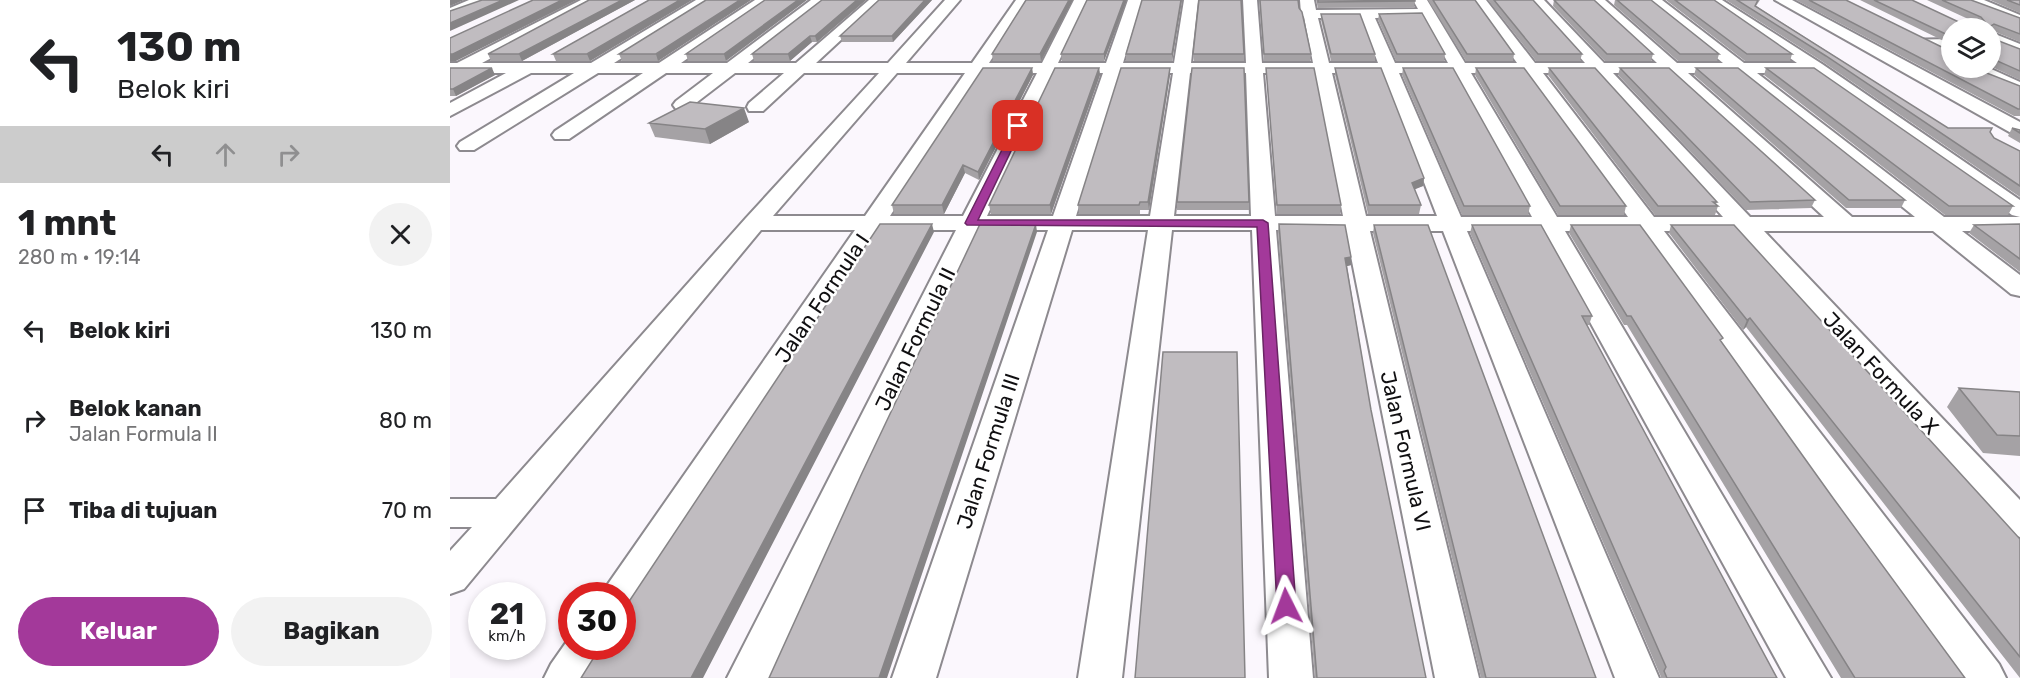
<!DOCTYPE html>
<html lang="id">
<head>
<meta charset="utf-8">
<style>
	:root { --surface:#fff; --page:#f2f2f2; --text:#202124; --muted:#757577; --accent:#a3399a }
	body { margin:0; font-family:Rubik,sans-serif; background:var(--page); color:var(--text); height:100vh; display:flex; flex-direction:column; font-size:22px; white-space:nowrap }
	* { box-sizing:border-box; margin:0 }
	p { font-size:20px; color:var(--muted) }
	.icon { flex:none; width:33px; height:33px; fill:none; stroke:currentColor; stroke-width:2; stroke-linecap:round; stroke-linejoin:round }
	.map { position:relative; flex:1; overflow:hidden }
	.side { display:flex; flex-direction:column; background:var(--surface); width:450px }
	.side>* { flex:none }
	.guide { background:#fff; color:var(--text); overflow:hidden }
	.buttons { position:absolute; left:1491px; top:18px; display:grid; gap:12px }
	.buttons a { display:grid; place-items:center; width:60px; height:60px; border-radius:50%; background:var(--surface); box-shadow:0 3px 9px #0003; font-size:30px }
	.speed { position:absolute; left:18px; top:582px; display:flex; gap:12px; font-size:30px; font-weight:700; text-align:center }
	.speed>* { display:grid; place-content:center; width:78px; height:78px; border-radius:50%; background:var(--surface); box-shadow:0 3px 9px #0003; line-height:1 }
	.speed small { font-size:15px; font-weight:400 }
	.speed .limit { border:9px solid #d22; background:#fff; color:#111 }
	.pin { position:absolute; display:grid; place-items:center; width:51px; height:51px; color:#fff; margin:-26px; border-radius:12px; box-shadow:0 3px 9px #0006 }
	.me { position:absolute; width:66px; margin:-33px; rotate:357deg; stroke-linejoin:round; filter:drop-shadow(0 0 4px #0008) }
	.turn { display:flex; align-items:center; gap:21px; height:126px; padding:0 18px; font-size:27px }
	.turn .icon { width:78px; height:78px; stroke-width:2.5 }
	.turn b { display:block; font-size:42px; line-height:51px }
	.lanes { display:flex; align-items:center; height:57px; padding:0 18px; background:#0003; justify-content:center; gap:30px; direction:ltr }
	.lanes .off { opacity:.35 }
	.round { display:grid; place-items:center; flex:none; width:63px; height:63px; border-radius:32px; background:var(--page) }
	.headline { display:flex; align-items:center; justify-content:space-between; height:102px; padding:0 18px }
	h1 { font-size:36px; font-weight:700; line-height:45px }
	.action { display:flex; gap:12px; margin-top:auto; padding:12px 18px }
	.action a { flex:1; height:69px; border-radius:36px; background:var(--accent); color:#fff; font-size:24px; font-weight:700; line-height:69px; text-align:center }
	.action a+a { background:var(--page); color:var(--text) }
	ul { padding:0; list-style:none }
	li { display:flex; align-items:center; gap:18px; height:90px; padding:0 18px }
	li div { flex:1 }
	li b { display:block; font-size:22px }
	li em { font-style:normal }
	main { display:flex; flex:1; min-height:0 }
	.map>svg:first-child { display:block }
</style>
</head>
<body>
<main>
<section class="side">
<div class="guide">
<div class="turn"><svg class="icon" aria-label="left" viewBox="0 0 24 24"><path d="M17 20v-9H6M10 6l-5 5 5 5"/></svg><div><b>130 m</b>Belok kiri</div></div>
<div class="lanes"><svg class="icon" aria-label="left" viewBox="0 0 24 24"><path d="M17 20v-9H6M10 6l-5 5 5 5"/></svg><svg class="icon off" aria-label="ahead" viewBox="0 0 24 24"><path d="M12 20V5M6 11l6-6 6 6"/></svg><svg class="icon off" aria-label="right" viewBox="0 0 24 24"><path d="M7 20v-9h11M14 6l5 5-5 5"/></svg></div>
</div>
<div class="headline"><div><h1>1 mnt</h1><p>280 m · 19:14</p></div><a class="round"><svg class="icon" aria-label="close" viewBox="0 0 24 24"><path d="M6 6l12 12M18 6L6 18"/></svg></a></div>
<ul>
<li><svg class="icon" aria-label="left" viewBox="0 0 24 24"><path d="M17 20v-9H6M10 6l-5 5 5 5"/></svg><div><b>Belok kiri</b></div><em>130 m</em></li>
<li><svg class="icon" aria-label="right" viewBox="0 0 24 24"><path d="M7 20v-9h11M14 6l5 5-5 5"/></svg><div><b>Belok kanan</b><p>Jalan Formula II</p></div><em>80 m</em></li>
<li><svg class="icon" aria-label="arrive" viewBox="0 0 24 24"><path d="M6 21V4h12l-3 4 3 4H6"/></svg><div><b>Tiba di tujuan</b></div><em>70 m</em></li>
</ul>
<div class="action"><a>Keluar</a><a>Bagikan</a></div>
</section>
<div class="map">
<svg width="1570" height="678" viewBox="0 0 1570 678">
	<rect width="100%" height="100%" fill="#fbf7fd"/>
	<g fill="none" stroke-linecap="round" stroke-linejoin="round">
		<defs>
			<path id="minor" d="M 19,0 L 38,0 L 36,3 L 0,17 L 0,8 Z
				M 131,0 L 149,0 L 32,63 L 141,63 L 246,0 L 263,0 L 164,63 L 209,63 L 305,0 L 321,0 L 231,63 L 277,63 L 361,0 L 377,0 L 298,63 L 346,63 L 419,0 L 434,0 L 366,63 L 438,63 L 495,0 L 510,0 L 456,63 L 522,63 L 566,0 L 580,0 L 539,63 L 592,63 L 624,0 L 638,0 L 608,63 L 656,63 L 678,0 L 692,0 L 673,63 L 724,63 L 734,0 L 748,0 L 741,63 L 796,63 L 793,0 L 807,0 L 812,63 L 863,63 L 854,17 L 851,14 L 850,0 L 864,0 L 866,10 L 968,9 L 963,0 L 977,0 L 1015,63 L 1067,63 L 1022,0 L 1036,0 L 1085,63 L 1135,63 L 1079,0 L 1094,0 L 1154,63 L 1207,63 L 1140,0 L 1155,0 L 1227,63 L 1273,63 L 1196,0 L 1212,0 L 1294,63 L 1347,63 L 1256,0 L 1272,0 L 1372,64 L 1570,200 L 1570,217 L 1562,215 L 1362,73 L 1307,73 L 1494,217 L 1570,217 L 1570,231 L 1512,231 L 1570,275 L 1570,296 L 1561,294 L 1483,231 L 1314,231 L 1570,500 L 1570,537 L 1557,533 L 1286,231 L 1214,231 L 1549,664 L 1556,678 L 1509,678 L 1188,231 L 1115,231 L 1381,678 L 1336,678 L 1090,231 L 1017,231 L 1209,678 L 1165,678 L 993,231 L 920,231 L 1029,678 L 985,678 L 896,231 L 826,230 L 863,678 L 819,678 L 802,230 L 722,230 L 672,678 L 628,678 L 698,230 L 622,230 L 486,678 L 442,678 L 598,230 L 530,230 L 321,678 L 277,678 L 506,230 L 431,230 L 186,608 L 172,612 L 172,596 L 152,596 L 158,584 L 405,230 L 311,230 L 14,589 L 0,594 L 0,551 L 22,527 L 0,527 L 0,499 L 46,499 L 296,218 L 429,73 L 354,73 L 313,111 L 299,111 L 297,107 L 299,103 L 334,73 L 285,73 L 238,109 L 226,109 L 223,105 L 226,101 L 263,73 L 216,73 L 119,139 L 105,139 L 102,135 L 105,131 L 193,73 L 148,73 L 24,150 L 10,150 L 7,146 L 10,142 L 124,73 L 81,73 L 0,116 L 0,103 L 56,73 L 0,73 L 0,63 L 7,63 ZM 973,17 L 998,63 L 945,63 L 925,18 ZM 868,18 L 911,18 L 928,63 L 879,63 ZM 447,73 L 515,73 L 415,216 L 323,216 ZM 533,73 L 587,73 L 513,216 L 440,216 ZM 604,73 L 653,73 L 603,216 L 537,216 ZM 670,73 L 723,73 L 700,216 L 626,216 ZM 740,73 L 796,73 L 801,216 L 724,216 ZM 813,73 L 865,73 L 893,216 L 825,216 ZM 882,73 L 932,73 L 987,216 L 916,216 ZM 949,73 L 1003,73 L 1082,217 L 1011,217 ZM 1021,73 L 1074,73 L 1178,217 L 1107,217 ZM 1093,73 L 1144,73 L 1273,217 L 1204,217 ZM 1163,73 L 1218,73 L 1374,217 L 1300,217 ZM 1238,73 L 1286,73 L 1465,217 L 1402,217 Z
				M 1325,0 L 1342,0 L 1570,122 L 1570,136 L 1563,134 Z
				M 1515,0 L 1534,0 L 1570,15 L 1570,24 L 1517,3 Z
				M 1540,32 L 1570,44 L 1570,55 L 1540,43 Z
				M 1502,39 L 1502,49 L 1447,50 L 1439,45 L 1447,40 Z
				M 1519,68 L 1539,68 L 1570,82 L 1570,94 L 1521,72 Z
				M 122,634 L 122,646 L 158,646 L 140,678 L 94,678 L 101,664 Z"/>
		</defs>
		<use href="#minor" stroke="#8d8a8f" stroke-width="4"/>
		<use href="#minor" fill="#fff" fill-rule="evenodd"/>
	</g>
	<path fill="#a5a2a5" d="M 139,0 L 185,0 L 72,61 L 41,61 L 38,54 Z
		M 199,0 L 242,0 L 140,61 L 106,61 L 103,54 Z
		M 256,0 L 301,0 L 208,61 L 172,61 L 169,54 Z
		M 315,0 L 276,61 L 238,61 L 236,54 Z
		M 372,0 L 416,0 L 367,42 L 362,42 L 340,61 L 304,61 L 302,54 Z
		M 429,0 L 482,0 L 443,42 L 392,42 L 390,36 Z
		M 576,0 L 623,0 L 591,61 L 543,61 L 542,54 Z
		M 637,0 L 677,0 L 654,61 L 612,61 L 611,54 Z
		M 732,0 L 722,61 L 676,61 L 676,54 Z
		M 809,0 L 848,0 L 849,8 L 861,54 L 860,61 L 814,61 Z
		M 866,0 L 965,0 L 965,1 L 964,7 L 868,8 Z
		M 978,0 L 1025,0 L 1064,54 L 1063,61 L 1016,61 Z
		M 1038,0 L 1083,0 L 1132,54 L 1130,61 L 1086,61 Z
		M 1104,0 L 1203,54 L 1201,61 L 1155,61 L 1103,6 Z
		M 1165,0 L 1201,0 L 1269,54 L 1267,61 L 1228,61 L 1164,5 Z
		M 1216,0 L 1264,0 L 1342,54 L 1340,61 L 1295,61 Z
		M 1276,0 L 1310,0 L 1306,6 L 1498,128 L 1540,132 L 1544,138 L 1570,151 L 1570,197 L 1373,62 Z
		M 1346,0 L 1396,0 L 1502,68 L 1570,86 L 1570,116 L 1564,116 Z
		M 1410,0 L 1462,0 L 1513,24 L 1529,24 L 1477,0 L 1521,0 L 1570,18 L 1570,42 L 1541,30 L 1541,38 L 1570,49 L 1570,80 L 1540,66 L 1540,28 L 1502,28 L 1502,45 Z
		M 1540,0 L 1570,0 L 1570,13 Z
		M 871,14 L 925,54 L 925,61 L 881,61 L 871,20 Z
		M 929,14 L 995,54 L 994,61 L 946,61 L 928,20 Z
		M 743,54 L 794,54 L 794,61 L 744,61 Z
		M 0,68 L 45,75 L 6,96 L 0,96 Z
		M 582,68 L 583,75 L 529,180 L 515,173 L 494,214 L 444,214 L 442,205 Z
		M 649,68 L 650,75 L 601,214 L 541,214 L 539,205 Z
		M 816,68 L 891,205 L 890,214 L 827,214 Z
		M 885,68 L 974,178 L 973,186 L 964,189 L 971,205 L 969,214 L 918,214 L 885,75 Z
		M 953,68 L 1080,206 L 1078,215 L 1012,215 L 952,75 Z
		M 1026,68 L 1176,206 L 1174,215 L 1108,215 L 1025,75 Z
		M 1099,68 L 1267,202 L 1266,204 L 1268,206 L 1265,215 L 1205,215 L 1098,75 Z
		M 1170,68 L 1365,200 L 1361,208 L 1296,210 L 1168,75 Z
		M 1246,68 L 1455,200 L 1451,208 L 1396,208 L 1244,75 Z
		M 1316,68 L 1563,206 L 1558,215 L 1495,215 L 1314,75 Z
		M 720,75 L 699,210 L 690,210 L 690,214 L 629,214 L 628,205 Z
		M 299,122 L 260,144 L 205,137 L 199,123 Z
		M 1562,128 L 1570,130 L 1570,143 L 1558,136 Z
		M 727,202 L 799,202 L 799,210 L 727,210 Z
		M 829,224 L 901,257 L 901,265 L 897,266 L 921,410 L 976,678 L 865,678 L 828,232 Z
		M 1570,224 L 1570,272 L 1519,233 L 1524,225 Z
		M 924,225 L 1146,678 L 1031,678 L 923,233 Z
		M 1022,225 L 1142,316 L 1139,325 L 1137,325 L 1327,678 L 1210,678 L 1211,677 L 1020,233 Z
		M 1121,225 L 1271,341 L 1383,498 L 1515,678 L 1391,678 L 1177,325 L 1174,325 L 1119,233 Z
		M 1221,225 L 1570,539 L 1570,678 L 1296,327 L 1293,330 L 1219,233 Z
		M 1509,388 L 1570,392 L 1570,456 L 1533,453 L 1497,407 Z"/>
	<path fill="#868486" d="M 0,0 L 14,0 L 0,6 Z
		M 53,0 L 69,0 L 0,31 L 0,23 Z
		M 112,0 L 127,0 L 6,61 L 0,61 L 0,54 Z
		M 172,0 L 185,0 L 72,61 L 69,54 Z
		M 230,0 L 242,0 L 140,61 L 137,54 Z
		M 290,0 L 301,0 L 208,61 L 206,54 Z
		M 348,0 L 357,0 L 276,61 L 274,54 Z
		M 407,0 L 416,0 L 367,42 L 365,36 Z
		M 475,0 L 482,0 L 443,42 L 442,36 Z
		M 619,0 L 623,0 L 591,61 L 590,54 Z
		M 674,0 L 677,0 L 654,61 L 654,54 Z
		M 731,0 L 732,0 L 722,61 L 722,54 Z
		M 360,36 L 362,42 L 340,61 L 338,54 Z
		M 42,68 L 45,75 L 6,96 L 3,89 Z
		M 582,68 L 583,75 L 529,180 L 528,172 Z
		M 649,68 L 650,75 L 601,214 L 600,205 Z
		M 720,68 L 720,75 L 699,210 L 698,202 Z
		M 294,108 L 299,122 L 260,144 L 255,129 Z
		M 513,165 L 515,173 L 494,214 L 492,205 Z
		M 974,178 L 973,186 L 961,191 L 962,183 Z
		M 482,224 L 484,232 L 253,678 L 241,678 Z
		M 586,224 L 587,232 L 437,678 L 429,678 Z
		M 901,257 L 901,265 L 894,267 L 895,258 Z
		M 1300,318 L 1296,327 L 1293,330 L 1297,320 Z"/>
	<path fill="#c0bcc0" stroke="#868486" stroke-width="1.5" d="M 32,0 L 53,0 L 0,23 L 0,11 Z
		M 83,0 L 112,0 L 3,54 L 0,54 L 0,38 Z
		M 139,0 L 172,0 L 69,54 L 38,54 Z
		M 199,0 L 230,0 L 137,54 L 103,54 Z
		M 256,0 L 290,0 L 206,54 L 169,54 Z
		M 315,0 L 348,0 L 274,54 L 236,54 Z
		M 372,0 L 407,0 L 365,36 L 360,36 L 338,54 L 302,54 Z
		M 429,0 L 475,0 L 442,36 L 390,36 Z
		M 576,0 L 619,0 L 590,54 L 542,54 Z
		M 637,0 L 674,0 L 654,54 L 611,54 Z
		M 692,0 L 731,0 L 722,54 L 676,54 Z
		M 749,0 L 791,0 L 794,54 L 743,54 Z
		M 810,0 L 848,0 L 849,8 L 852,12 L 861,54 L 814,54 Z
		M 868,0 L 965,0 L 965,1 L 868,2 Z
		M 983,0 L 1025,0 L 1064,54 L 1017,54 Z
		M 1044,0 L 1083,0 L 1132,54 L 1088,54 Z
		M 1104,0 L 1144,0 L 1203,54 L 1157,54 Z
		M 1167,0 L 1201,0 L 1269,54 L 1230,54 Z
		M 1225,0 L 1264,0 L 1342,54 L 1297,54 Z
		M 1287,0 L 1308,0 L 1305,6 L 1498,128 L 1542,128 L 1540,132 L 1544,138 L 1570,151 L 1570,186 L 1376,56 Z
		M 1359,0 L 1396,0 L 1502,52 L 1502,68 L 1524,68 L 1570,86 L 1570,109 L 1568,109 Z
		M 1424,0 L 1462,0 L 1513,24 L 1533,24 L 1535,22 L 1531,17 L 1492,0 L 1521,0 L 1570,18 L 1570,34 L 1544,24 L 1541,26 L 1541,38 L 1570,49 L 1570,71 L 1543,59 L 1540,60 L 1540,28 L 1502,28 L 1502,37 Z
		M 1557,0 L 1570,0 L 1570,5 Z
		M 972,13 L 995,54 L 947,54 L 929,14 Z
		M 871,14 L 910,14 L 925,54 L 881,54 Z
		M 0,68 L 42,68 L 3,89 L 0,89 Z
		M 533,68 L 582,68 L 528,172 L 513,165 L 492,205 L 442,205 Z
		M 605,68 L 649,68 L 600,205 L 539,205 Z
		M 671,68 L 720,68 L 698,202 L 690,202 L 689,205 L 628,205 Z
		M 742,68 L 794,68 L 799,202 L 727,202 Z
		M 816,68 L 864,68 L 891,205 L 827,205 Z
		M 885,68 L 931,68 L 974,178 L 962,183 L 971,205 L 919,205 Z
		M 953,68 L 1003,68 L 1080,206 L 1014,206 Z
		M 1026,68 L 1074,68 L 1176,206 L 1110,206 Z
		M 1099,68 L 1145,68 L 1267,202 L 1263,202 L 1268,206 L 1208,206 Z
		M 1170,68 L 1219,68 L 1365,200 L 1300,202 Z
		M 1246,68 L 1288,68 L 1455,200 L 1399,200 Z
		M 1316,68 L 1364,68 L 1563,206 L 1499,206 Z
		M 240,102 L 294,108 L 255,129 L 199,123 Z
		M 1562,128 L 1570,130 L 1570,133 Z
		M 430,224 L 482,224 L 241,678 L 131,678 L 151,646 L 172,646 L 172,612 Z
		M 530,224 L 586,224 L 429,678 L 319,678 L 412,473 Z
		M 829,224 L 895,225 L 901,257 L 895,258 L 921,410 L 976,678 L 867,678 Z
		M 1570,224 L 1570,259 L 1524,225 Z
		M 924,225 L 978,225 L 1146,678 L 1036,678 Z
		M 1022,225 L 1091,225 L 1142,316 L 1132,316 L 1327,678 L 1217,678 L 1214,671 L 1216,667 Z
		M 1121,225 L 1190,225 L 1273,338 L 1270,340 L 1383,498 L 1515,678 L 1405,678 L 1181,316 L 1177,316 Z
		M 1221,225 L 1284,225 L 1570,539 L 1570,657 L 1300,318 L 1297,320 Z
		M 713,352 L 787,352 L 795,678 L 685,678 Z
		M 1509,388 L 1570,392 L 1570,436 L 1547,435 Z"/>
	<path fill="#a3399a" stroke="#6a2564" stroke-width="1.5" d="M 568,123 L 573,126 L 528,220 L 813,220 L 818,223 L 846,606 L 843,612 L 836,614 L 830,612 L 827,606 L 807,227 L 517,225 L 515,223 L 564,126 Z"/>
	<g text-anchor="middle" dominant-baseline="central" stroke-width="5" stroke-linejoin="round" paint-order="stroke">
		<g font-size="21" fill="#100f11" stroke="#fff">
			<text transform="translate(372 298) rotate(-56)">Jalan Formula I</text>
			<text transform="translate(465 339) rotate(-64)">Jalan Formula II</text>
			<text transform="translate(1431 373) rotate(47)">Jalan Formula X</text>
			<text transform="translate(538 451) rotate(-72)">Jalan Formula III</text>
			<text transform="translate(956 451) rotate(77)">Jalan Formula VI</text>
		</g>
	</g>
</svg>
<div class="buttons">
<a><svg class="icon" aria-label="layers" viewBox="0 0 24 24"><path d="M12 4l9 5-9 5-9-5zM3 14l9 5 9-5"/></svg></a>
</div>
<div class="speed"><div>21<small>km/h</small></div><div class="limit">30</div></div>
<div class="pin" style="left:568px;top:126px;background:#d93025"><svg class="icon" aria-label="arrive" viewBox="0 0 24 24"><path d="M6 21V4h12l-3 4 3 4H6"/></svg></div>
<svg class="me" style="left:836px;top:606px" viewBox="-20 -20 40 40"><path d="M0-17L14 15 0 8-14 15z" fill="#a3399a" stroke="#fff" stroke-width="4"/></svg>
</div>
</main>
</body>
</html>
